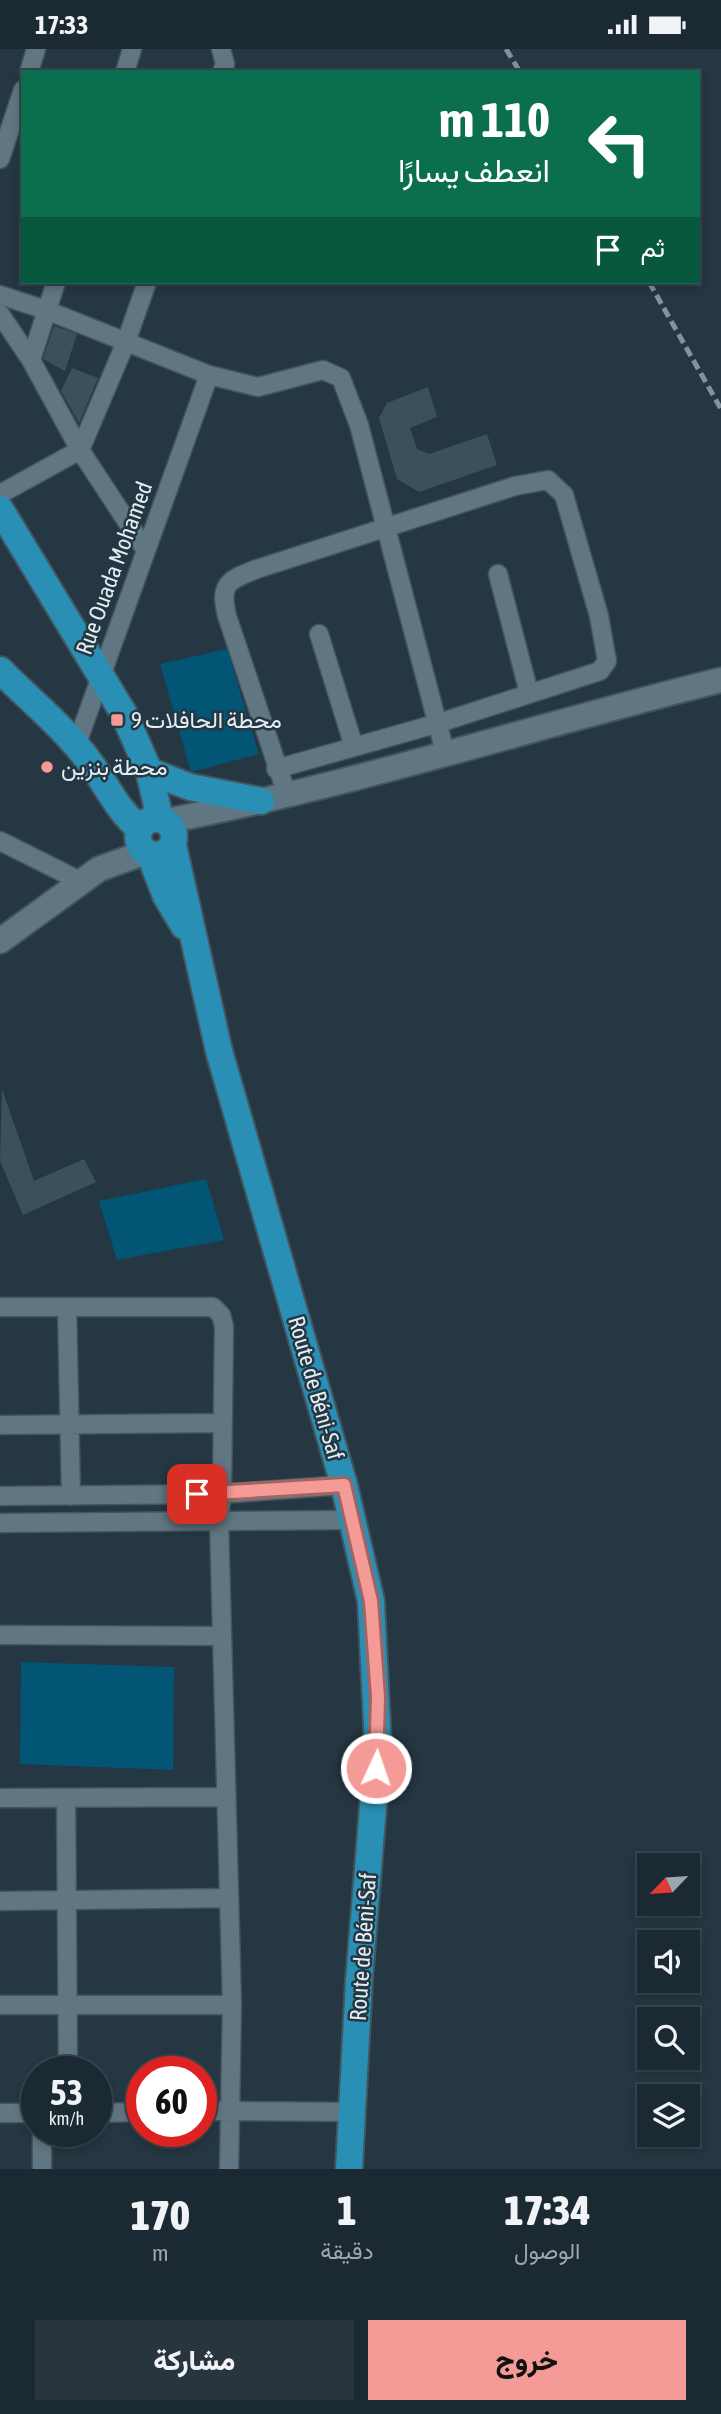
<!DOCTYPE html>
<html lang="ar">
<head>
<meta charset="utf-8">
<style>
	:root { --surface:#1b2932; --page:#28353e; --text:#f1f3f6; --muted:#a0a6ac; --line:#39454d; --accent:#f59b97 }
	body { margin:0; font-family:"Asap Condensed",Vazirmatn,sans-serif; background:var(--page); color:var(--text); direction:rtl; height:100vh; display:flex; flex-direction:column; font-size:26px; white-space:nowrap }
	* { box-sizing:border-box; margin:0 }
	p { font-size:23px; color:var(--muted) }
	.icon { flex:none; width:38px; height:38px; fill:none; stroke:currentColor; stroke-width:2; stroke-linecap:round; stroke-linejoin:round }
	.map { position:relative; height:2120px; overflow:hidden; direction:ltr }
	.sheet { display:flex; flex-direction:column; background:var(--surface); flex:1 }
	.sheet>* { flex:none }
	.banner { position:absolute; left:21px; top:21px; width:679px; height:214px; border-radius:0px; box-shadow:0 4px 10px #0003,0 0 0 2px var(--line); direction:rtl; background:#0b6e4f; color:#fff; overflow:hidden }
	.needle { width:46px; rotate:245deg }
	.controls { position:absolute; left:637px; top:1804px; display:grid; gap:14px }
	.controls a { display:grid; place-items:center; width:63px; height:63px; border-radius:0px; background:var(--surface); box-shadow:0 4px 10px #0003,0 0 0 2px var(--line); font-size:35px }
	.speed { position:absolute; left:21px; top:2007px; display:flex; gap:14px; font-size:35px; font-weight:700; text-align:center }
	.speed>* { display:grid; place-content:center; width:91px; height:91px; border-radius:50%; background:var(--surface); box-shadow:0 4px 10px #0003,0 0 0 2px var(--line); line-height:1 }
	.speed small { font-size:18px; font-weight:400 }
	.speed .limit { border:10px solid #d22; background:#fff; color:#111 }
	.pin { position:absolute; display:grid; place-items:center; width:60px; height:60px; color:#fff; margin:-30px; border-radius:14px; box-shadow:0 4px 10px #0006 }
	.me { position:absolute; width:77px; margin:-38px; rotate:3deg; stroke-linejoin:round; filter:drop-shadow(0 0 5px #0008) }
	.turn { display:flex; align-items:center; gap:24px; height:147px; padding:0 35px; font-size:32px }
	.turn .icon { width:91px; height:91px; stroke-width:2.5 }
	.turn b { display:block; font-size:49px; line-height:60px }
	.then { display:flex; align-items:center; height:66px; padding:0 35px; background:#0003; gap:14px; font-size:26px }
	.eta { display:flex; justify-content:space-evenly; align-items:center; height:119px; text-align:center }
	.eta b { font-size:42px; font-weight:800; line-height:49px }
	.action { display:flex; gap:14px; margin-top:auto; padding:14px 35px }
	.action a { flex:1; height:80px; border-radius:0px; background:var(--accent); color:#111; font-size:28px; font-weight:800; line-height:80px; text-align:center }
	.action a+a { background:var(--page); color:var(--text) }
	.status { display:flex; justify-content:space-between; align-items:center; height:49px; padding:0 35px; background:var(--surface); direction:ltr }
	.status svg { height:19px; fill:currentColor }
	.map>svg:first-child { display:block }
</style>
</head>
<body>
<div class="status"><b>17:33</b><svg viewBox="0 0 49 12"><path d="M0 12V9h3v3zM5 12V6h3v6zM10 12V3h3v9zM15 12V0h3v12zM26 1h20v11H26zM47 4h2v5h-2z"/></svg></div>
<div class="map">
<svg width="721" height="2120" viewBox="0 0 721 2120">
	<rect width="100%" height="100%" fill="#243742"/>
	<path fill="#025575" d="M 227,600 L 259,705 L 191,723 L 160,615 Z
		M 206,1130 L 224,1191 L 117,1211 L 99,1152 Z
		M 21,1613 L 174,1618 L 173,1721 L 20,1715 Z"/>
	<path fill="#3c505b" d="M 54,277 L 77,285 L 65,322 L 43,310 Z
		M 72,319 L 98,329 L 79,374 L 61,342 Z
		M 428,338 L 437,368 L 410,379 L 417,400 L 429,405 L 487,385 L 497,416 L 419,443 L 397,430 L 379,369 L 387,354 Z
		M 2,1040 L 34,1132 L 84,1110 L 96,1133 L 23,1166 L 0,1112 Z"/>
	<g fill="none" stroke-linecap="round" stroke-linejoin="round">
		<defs>
			<path id="street" d="M 221,0 L 225,15 L 222,23
				M 29,23 L 36,0
				M 125,23 L 132,0
				M 0,110 L 23,41
				M 0,246 L 46,261 L 209,326 L 76,697
				M 0,265 L 31,311 L 80,401 L 145,500
				M 31,311 L 56,233
				M 209,326 L 258,338 L 323,321 L 341,329 L 359,376 L 446,707
				M 0,445 L 80,401 L 126,293 L 147,233
				M 498,525 L 529,644
				M 319,585 L 354,698
				M 276,720 L 439,674 L 600,622 L 607,612 L 599,567 L 564,446 L 548,431 L 515,437 L 257,520 C 228,531 219,535 227,567 L 287,746
				M 0,792 L 82,833
				M 0,1258 L 213,1258 L 221,1266 L 224,1277 L 222,1445 L 219,1472 L 232,1956 L 229,2120
				M 67,1258 L 71,1447
				M 0,1376 L 222,1374
				M 0,1447 L 222,1445 L 344,1436
				M 0,1474 L 353,1471
				M 0,1586 L 222,1587
				M 0,1749 L 226,1748
				M 66,1749 L 68,2023
				M 0,1852 L 229,1849
				M 0,1956 L 232,1956
				M 201,2062 L 353,2063
				M 0,2064 L 37,2064
				M 96,2064 L 142,2063
				M 42,2120 L 42,2082"/>
			<path id="secondary" d="M 166,772 C 354,736 535,677 721,631
				M 0,892 L 99,820 L 146,803"/>
			<path id="primary" d="M 0,460 L 124,665 L 149,722 L 160,770
				M 0,621 C 30,651 66,680 91,715 C 108,738 117,761 140,780
				M 149,722 L 190,738 L 261,752
				M138 788a18 18 0 1 1 36 0a18 18 0 1 1-36 0Z
				M 173,796 L 219,1002 L 344,1436 L 371,1552 L 378,1696 L 359,1931 L 349,2120
				M 150,806 L 166,847 L 184,877"/>
		</defs>
		<use href="#street" stroke="#43545d" stroke-width="21"/>
		<use href="#secondary" stroke="#43545d" stroke-width="28"/>
		<use href="#primary" stroke="#43545d" stroke-width="30"/>
		<use href="#street" stroke="#607682" stroke-width="18"/>
		<use href="#secondary" stroke="#607682" stroke-width="24"/>
		<use href="#primary" stroke="#298fb5" stroke-width="26"/>
		<path stroke="#83939b" stroke-width="5" stroke-dasharray="10 5" stroke-linecap="butt" d="M 506,0 L 520,23
			M 649,233 L 721,360"/>
	</g>
	<g fill="none" stroke-linecap="round" stroke-linejoin="round">
		<defs>
			<path id="route" d="M 197,1445 L 344,1436 L 371,1552 L 378,1648 L 376,1719"/>
		</defs>
		<use href="#route" stroke="#9f6562" stroke-width="18"/>
		<use href="#route" stroke="#f59b97" stroke-width="12"/>
	</g>
	<g fill="#f59b97" stroke="#243742" stroke-width="2.5">
		<rect x="110" y="664" width="14" height="14" rx="3.5"/>
		<circle cx="47" cy="718" r="7"/>
	</g>
	<g text-anchor="middle" dominant-baseline="central" stroke-width="5" stroke-linejoin="round" paint-order="stroke">
		<g font-size="23" fill="#e2eef4" stroke="#243742">
			<text transform="translate(114 519) rotate(-70)">Rue Ouada Mohamed</text>
			<text transform="translate(316 1339) rotate(74)">Route de Béni-Saf</text>
			<text transform="translate(363 1898) rotate(-86)">Route de Béni-Saf</text>
		</g>
		<g font-size="23" fill="#e2eef4" stroke="#243742" text-anchor="start">
			<text x="131" y="671">محطة الحافلات 9</text>
			<text x="61" y="718">محطة بنزين</text>
		</g>
	</g>
</svg>
<div class="controls">
<a><svg class="needle" viewBox="-14 -14 28 28"><path d="M0-13l5 13h-10z" fill="#e53935"/><path d="M0 13l5-13h-10z" fill="#a0a6ac"/></svg></a>
<a><svg class="icon" aria-label="sound" viewBox="0 0 24 24"><path d="M4 9h4l5-4v14l-5-4H4zM17 9q2 3 0 6"/></svg></a>
<a><svg class="icon" aria-label="search" viewBox="0 0 24 24"><circle cx="10" cy="10" r="6"/><path d="M15 15l6 6"/></svg></a>
<a><svg class="icon" aria-label="layers" viewBox="0 0 24 24"><path d="M12 4l9 5-9 5-9-5zM3 14l9 5 9-5"/></svg></a>
</div>
<div class="speed"><div>53<small>km/h</small></div><div class="limit">60</div></div>
<div class="pin" style="left:197px;top:1445px;background:#d93025"><svg class="icon" aria-label="arrive" viewBox="0 0 24 24"><path d="M6 21V4h12l-3 4 3 4H6"/></svg></div>
<svg class="me" style="left:376px;top:1719px" viewBox="-20 -20 40 40"><circle r="17" fill="#f59b97" stroke="#fff" stroke-width="3"/><path d="M0-11L8 9 0 5-8 9z" fill="#fff"/></svg>
<div class="banner">
<div class="turn"><svg class="icon" aria-label="left" viewBox="0 0 24 24"><path d="M17 20v-9H6M10 6l-5 5 5 5"/></svg><div><b>110 m</b>انعطف يسارًا</div></div>
<div class="then">ثم<svg class="icon" aria-label="arrive" viewBox="0 0 24 24"><path d="M6 21V4h12l-3 4 3 4H6"/></svg></div>
</div>
</div>
<section class="sheet">
<div class="eta">
<div><b>17:34</b><p>الوصول</p></div>
<div><b>1</b><p>دقيقة</p></div>
<div><b>170</b><p>m</p></div>
</div>
<div class="action"><a>خروج</a><a>مشاركة</a></div>
</section>
</body>
</html>
